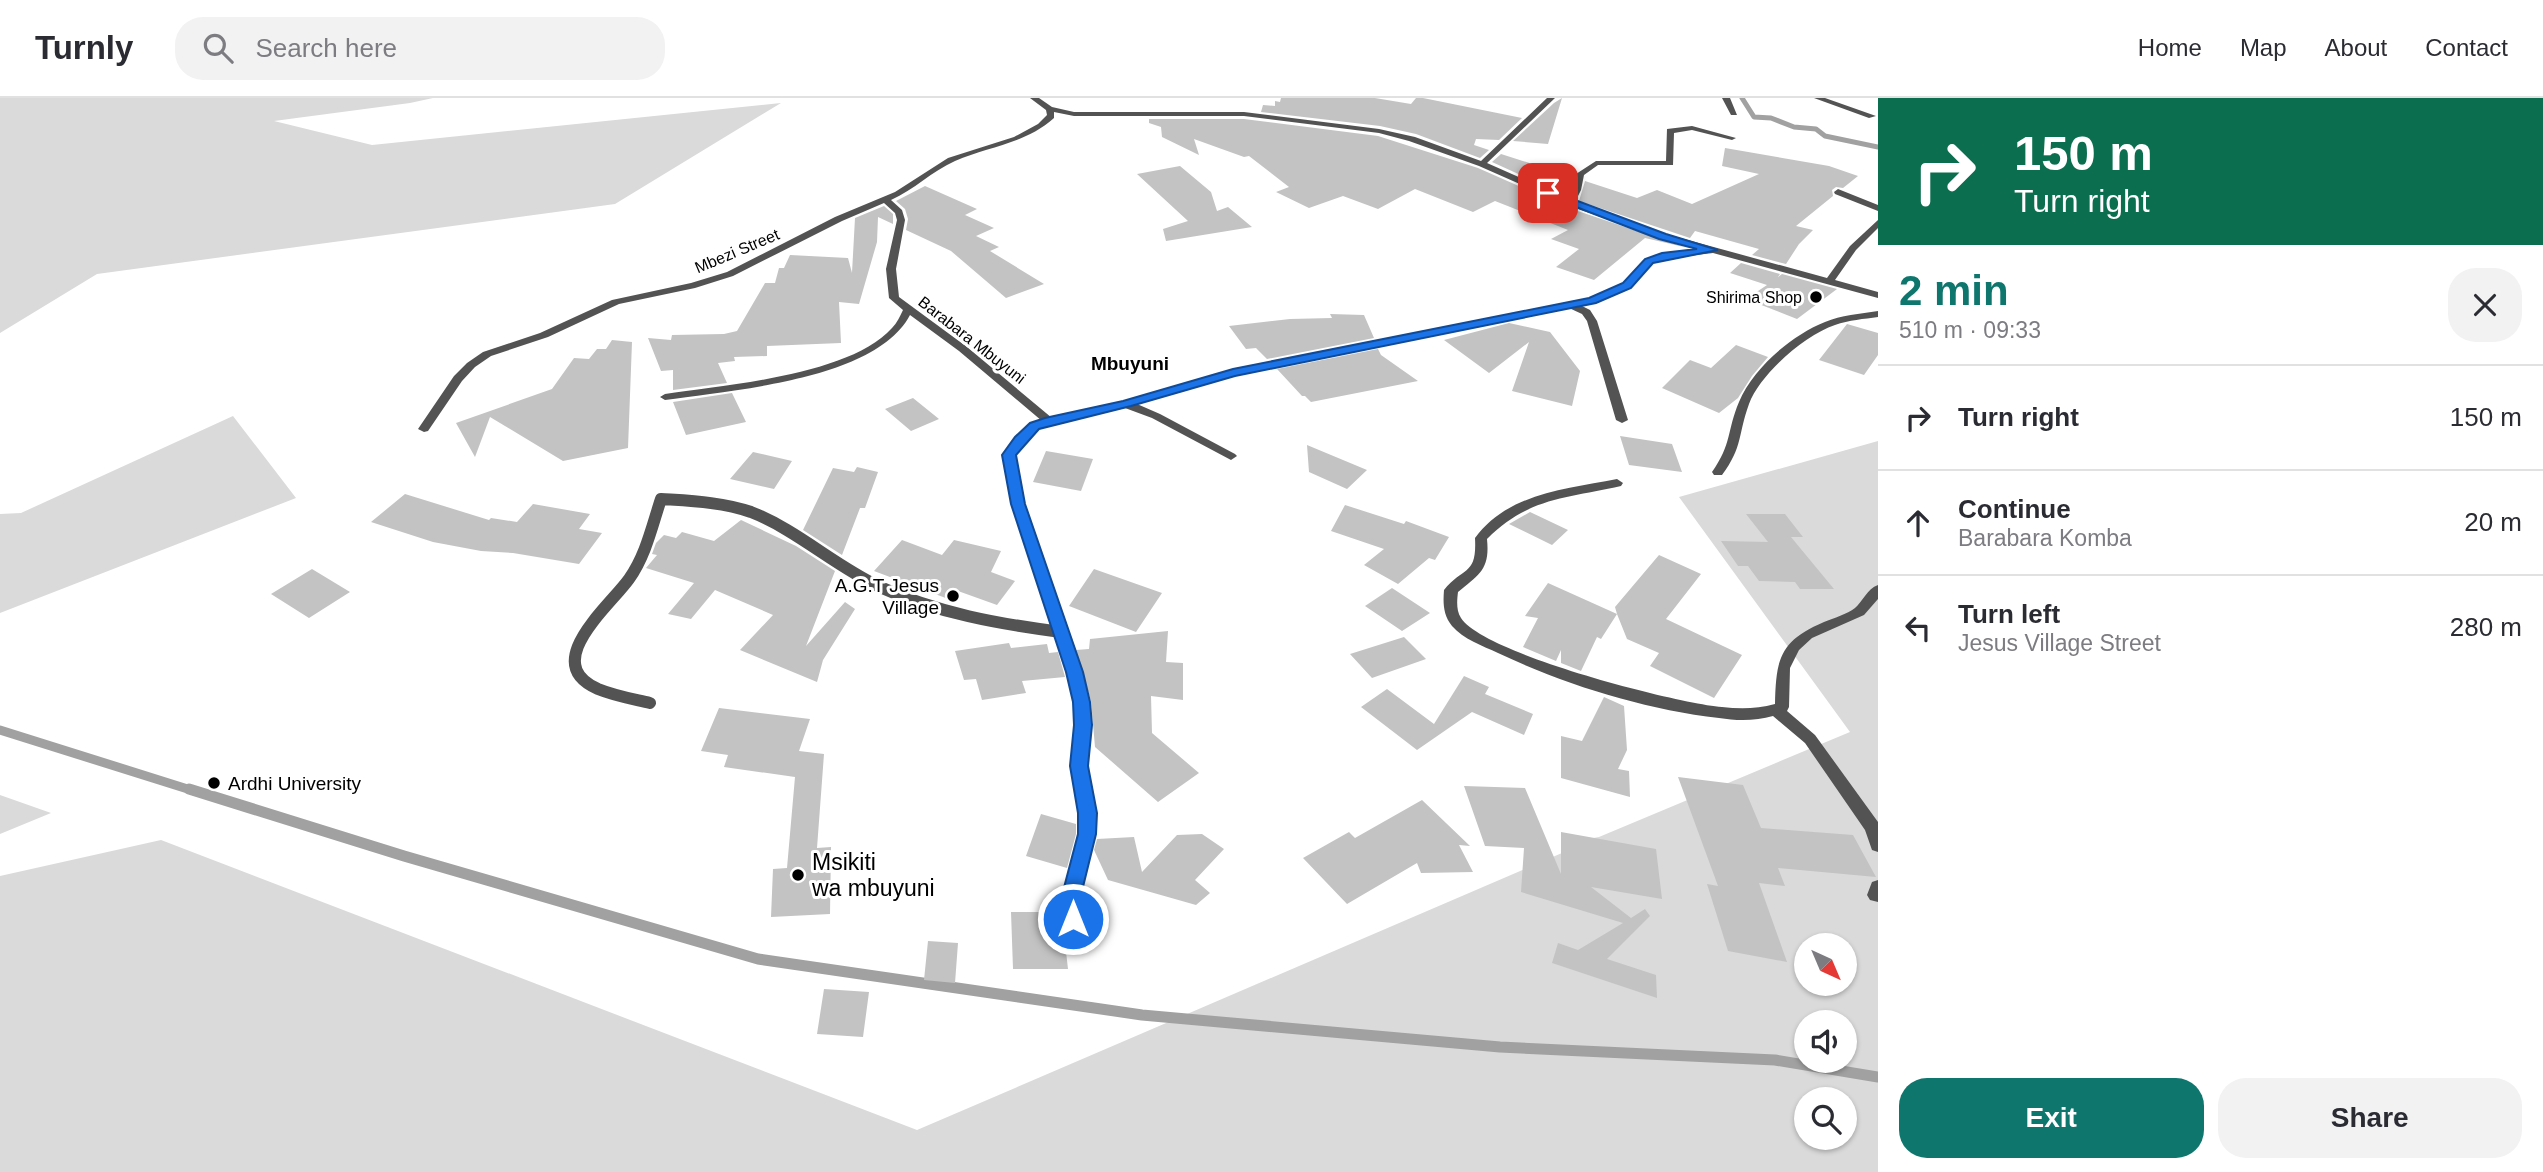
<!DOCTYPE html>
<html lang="en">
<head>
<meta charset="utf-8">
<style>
	:root { --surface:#fff; --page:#f2f2f3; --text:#2b2b33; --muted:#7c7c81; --line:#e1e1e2; --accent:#0f766e }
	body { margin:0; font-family:Helvetica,sans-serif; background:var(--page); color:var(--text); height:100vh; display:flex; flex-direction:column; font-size:26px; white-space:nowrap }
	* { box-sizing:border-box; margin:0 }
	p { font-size:23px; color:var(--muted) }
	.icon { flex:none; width:38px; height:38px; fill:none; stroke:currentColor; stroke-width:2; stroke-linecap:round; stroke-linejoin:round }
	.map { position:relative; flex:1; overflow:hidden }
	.sheet { display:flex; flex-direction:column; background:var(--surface); width:665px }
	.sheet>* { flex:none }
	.top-card { background:#0b6e4f; color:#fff; overflow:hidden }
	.needle { width:46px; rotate:136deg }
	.fabs { position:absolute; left:1794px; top:835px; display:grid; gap:14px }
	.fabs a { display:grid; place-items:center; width:63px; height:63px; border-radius:50%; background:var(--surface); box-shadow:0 2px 5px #0004; font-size:35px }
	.pin { position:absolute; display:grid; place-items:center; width:60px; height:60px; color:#fff; margin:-30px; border-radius:14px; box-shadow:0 4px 10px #0006 }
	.me { position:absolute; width:77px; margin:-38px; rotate:0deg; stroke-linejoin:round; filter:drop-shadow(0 0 5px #0008) }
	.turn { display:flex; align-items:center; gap:24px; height:147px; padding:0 21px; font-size:32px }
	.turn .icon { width:91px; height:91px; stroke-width:2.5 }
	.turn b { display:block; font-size:49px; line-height:60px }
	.round { display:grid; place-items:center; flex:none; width:74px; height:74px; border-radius:28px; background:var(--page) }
	.headline { display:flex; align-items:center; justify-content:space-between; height:119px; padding:0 21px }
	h1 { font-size:42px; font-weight:700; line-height:52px; color:var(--accent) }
	.primary-button { display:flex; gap:14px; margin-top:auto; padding:14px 21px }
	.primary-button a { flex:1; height:80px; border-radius:28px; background:var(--accent); color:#fff; font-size:28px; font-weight:700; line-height:80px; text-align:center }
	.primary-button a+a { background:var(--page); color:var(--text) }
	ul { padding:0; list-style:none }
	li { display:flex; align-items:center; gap:21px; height:105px; padding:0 21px; border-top:2px solid var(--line) }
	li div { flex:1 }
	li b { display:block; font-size:26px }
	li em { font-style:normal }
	header { display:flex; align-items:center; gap:42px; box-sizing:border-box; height:98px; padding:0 35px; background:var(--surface); border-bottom:2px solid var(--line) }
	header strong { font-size:33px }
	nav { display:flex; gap:38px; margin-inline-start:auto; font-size:24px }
	.search { width:490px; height:63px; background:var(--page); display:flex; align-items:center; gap:18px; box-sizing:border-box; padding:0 24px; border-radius:28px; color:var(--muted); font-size:26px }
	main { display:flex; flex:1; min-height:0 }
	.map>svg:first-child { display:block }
</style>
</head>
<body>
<header>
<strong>Turnly</strong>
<div class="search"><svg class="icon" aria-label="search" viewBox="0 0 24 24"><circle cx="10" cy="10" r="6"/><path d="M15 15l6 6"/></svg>Search here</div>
<nav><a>Home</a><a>Map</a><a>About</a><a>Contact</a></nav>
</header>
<main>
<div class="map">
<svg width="1878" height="1074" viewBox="0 0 1878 1074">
	<rect width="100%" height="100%" fill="#fff"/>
	<path fill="#dadada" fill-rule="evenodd" d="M 0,0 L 433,0 L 410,5 L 274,23 L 372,47 L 781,5 L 615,106 L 97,176 L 0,235 Z
		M 233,318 L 296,400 L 0,515 L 0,416 L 21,415 Z
		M 1878,343 L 1878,1074 L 0,1074 L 0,778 L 161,742 L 917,1032 L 1569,752 L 1576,743 L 1599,739 L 1850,634 L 1679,399 ZM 1806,847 L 1844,847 L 1844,886 L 1806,886 ZM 1806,924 L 1844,924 L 1844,962 L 1806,962 ZM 1806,1001 L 1844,1001 L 1844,1040 L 1806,1040 Z
		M 0,697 L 51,715 L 0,736 Z"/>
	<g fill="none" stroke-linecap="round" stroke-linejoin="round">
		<path stroke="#a1a1a1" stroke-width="5" d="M 1742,0 L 1754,19 L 1771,20 L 1794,29 L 1816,31 L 1825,38 L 1878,49"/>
		<path stroke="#a1a1a1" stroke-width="9" d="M 0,632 L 194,693"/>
		<path stroke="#a1a1a1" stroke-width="11" d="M 189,691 L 404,758 L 758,861 L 1142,917 L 1500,949 L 1775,962 L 1878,979"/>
	</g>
	<path fill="#c3c3c3" d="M 1281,0 L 1375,0 L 1411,6 L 1416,0 L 1423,0 L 1522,20 L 1499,42 L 1476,41 L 1474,47 L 1489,52 L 1480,60 L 1416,36 L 1380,28 L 1261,14 L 1263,7 L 1275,8 L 1275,3 L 1280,4 Z
		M 1562,0 L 1548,46 L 1513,43 L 1554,5 Z
		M 1149,21 L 1244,21 L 1378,38 L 1478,70 L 1566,109 L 1684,149 L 1645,140 L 1594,182 L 1556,169 L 1579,151 L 1551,141 L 1568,132 L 1495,103 L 1473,114 L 1415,91 L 1378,111 L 1343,98 L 1309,110 L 1276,94 L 1289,89 L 1249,58 L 1244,59 L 1194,41 L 1199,57 L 1162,39 L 1161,29 L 1149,25 Z
		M 1725,50 L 1829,68 L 1858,78 L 1843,90 L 1836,89 L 1832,92 L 1833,98 L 1796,128 L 1813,132 L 1799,146 L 1786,166 L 1752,157 L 1759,151 L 1695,133 L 1690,140 L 1579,103 L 1585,83 L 1637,100 L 1657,92 L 1692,106 L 1759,76 L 1722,68 Z
		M 1501,56 L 1573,79 L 1567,98 L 1492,64 Z
		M 1180,68 L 1211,94 L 1217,113 L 1228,109 L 1252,129 L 1166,143 L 1163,131 L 1188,123 L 1137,76 Z
		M 925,88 L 977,111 L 965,117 L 994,130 L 976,138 L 999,149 L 990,153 L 1044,186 L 1006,200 L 951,153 L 906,132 L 908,121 L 905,111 L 896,103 Z
		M 884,108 L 893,116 L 893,126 L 878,119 L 877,144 L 859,206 L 839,204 L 841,245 L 767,248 L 767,258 L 734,259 L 735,263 L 718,265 L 727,285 L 673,292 L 673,272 L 661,273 L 648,240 L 671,242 L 672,237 L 724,236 L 737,233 L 765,185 L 775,185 L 779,170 L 784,170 L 790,157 L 848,160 L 852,175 L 855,120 Z
		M 1741,165 L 1780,176 L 1778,179 L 1782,176 L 1837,191 L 1797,221 L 1746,201 L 1767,187 L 1730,175 Z
		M 1330,216 L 1364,217 L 1374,240 L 1267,261 L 1256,250 L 1246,251 L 1229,228 L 1290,221 L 1332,220 Z
		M 1509,225 L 1550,234 L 1580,273 L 1572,308 L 1512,293 L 1529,244 L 1489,275 L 1444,242 Z
		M 1847,226 L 1878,235 L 1878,257 L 1864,277 L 1819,262 Z
		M 612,242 L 632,244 L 628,350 L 563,363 L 490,319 L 475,359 L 456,325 L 552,291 L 574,260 L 589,261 L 597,251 L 606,251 Z
		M 1736,247 L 1768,259 L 1752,278 L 1738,300 L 1719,315 L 1662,290 L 1690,262 L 1711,270 Z
		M 1378,251 L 1381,257 L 1418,283 L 1311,304 L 1305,298 L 1302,298 L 1277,271 Z
		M 732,295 L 746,324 L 686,337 L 673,304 Z
		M 913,300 L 939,321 L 911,333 L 885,311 Z
		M 1620,338 L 1672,346 L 1682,374 L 1629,367 Z
		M 1307,347 L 1367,372 L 1347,391 L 1309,374 Z
		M 1046,353 L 1093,361 L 1081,393 L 1033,384 Z
		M 753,354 L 792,363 L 774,391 L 730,381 Z
		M 857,369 L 878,374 L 865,410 L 860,410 L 842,457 L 803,432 L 833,370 L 854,374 Z
		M 405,396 L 489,422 L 491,420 L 517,424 L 533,406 L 590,416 L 579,431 L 602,435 L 579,466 L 513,455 L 481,453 L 433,444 L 371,424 Z
		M 1345,407 L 1404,426 L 1406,423 L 1449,439 L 1435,462 L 1429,460 L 1398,486 L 1364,467 L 1384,451 L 1331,433 Z
		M 1530,414 L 1568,432 L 1552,447 L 1509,426 Z
		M 1746,416 L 1785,416 L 1803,439 L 1791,439 L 1834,491 L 1800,491 L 1795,484 L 1759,483 L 1748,468 L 1738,468 L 1721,443 L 1768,444 Z
		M 741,422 L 796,448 L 835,473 L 806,548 L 845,504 L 855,511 L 823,562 L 817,584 L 740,552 L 773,517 L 715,492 L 691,521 L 668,516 L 694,485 L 646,470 L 657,457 L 652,456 L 656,445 L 664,437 L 676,440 L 682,434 L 714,443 Z
		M 902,442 L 942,457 L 954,442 L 1001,453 L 991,474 L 1015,483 L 997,507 L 958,493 L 951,502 L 874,473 Z
		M 1659,457 L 1701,476 L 1666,521 L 1742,557 L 1714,600 L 1650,568 L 1659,555 L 1627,541 L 1617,516 L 1601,541 L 1597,539 L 1581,573 L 1561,565 L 1561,552 L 1556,563 L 1523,549 L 1538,520 L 1525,518 L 1548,485 L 1617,516 L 1615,509 Z
		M 312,471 L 350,494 L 309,520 L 271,496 Z
		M 1094,471 L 1162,495 L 1136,534 L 1069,508 Z
		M 1392,490 L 1430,515 L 1402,533 L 1365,508 Z
		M 1168,533 L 1166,564 L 1183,565 L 1183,602 L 1151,598 L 1152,635 L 1199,675 L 1158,704 L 1095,649 L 1091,603 L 1076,552 L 1089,551 L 1090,541 Z
		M 1404,539 L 1426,561 L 1372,580 L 1350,556 Z
		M 1009,545 L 1011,550 L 1047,546 L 1049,555 L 1058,554 L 1065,579 L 1022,583 L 1026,595 L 982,602 L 976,581 L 964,582 L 955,553 Z
		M 1464,578 L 1489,589 L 1485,596 L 1533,616 L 1524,637 L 1472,614 L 1417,652 L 1361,609 L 1387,591 L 1434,626 Z
		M 1604,599 L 1624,608 L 1627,652 L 1618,671 L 1629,673 L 1630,699 L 1561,680 L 1561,638 L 1582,643 Z
		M 719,610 L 810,621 L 799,653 L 824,656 L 817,750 L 831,749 L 830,816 L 771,819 L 773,771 L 787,770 L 795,679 L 724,669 L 728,657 L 701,653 Z
		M 1678,679 L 1743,687 L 1761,730 L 1853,737 L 1876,779 L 1778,770 L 1785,788 L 1759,785 L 1787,864 L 1728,853 L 1707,786 L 1718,788 Z
		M 1464,688 L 1525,690 L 1561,776 L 1561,734 L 1656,751 L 1662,801 L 1591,789 L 1631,820 L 1645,811 L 1650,818 L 1607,861 L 1656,877 L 1657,900 L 1552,865 L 1558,845 L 1578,852 L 1623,825 L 1521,794 L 1524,750 L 1485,748 Z
		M 1422,702 L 1470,748 L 1459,747 L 1473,774 L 1421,775 L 1417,765 L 1347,806 L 1303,760 L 1349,734 L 1355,740 Z
		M 1041,716 L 1076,726 L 1076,736 L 1067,770 L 1026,758 Z
		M 1202,736 L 1224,751 L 1195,782 L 1210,795 L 1196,807 L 1108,782 L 1094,752 L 1097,741 L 1134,739 L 1142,774 L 1177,737 Z
		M 1011,814 L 1056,814 L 1053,822 L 1062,819 L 1068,871 L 1013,871 Z
		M 928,843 L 958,845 L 955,885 L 924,882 Z
		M 824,891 L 869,894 L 863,939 L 817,936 Z"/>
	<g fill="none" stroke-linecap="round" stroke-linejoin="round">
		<path stroke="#535353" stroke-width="12" d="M 650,605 C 633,601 615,598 598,591 C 539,565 609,509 629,481 C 646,457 652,428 661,401 C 691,403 722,404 751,414 C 797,432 835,468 880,489 C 937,515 999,526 1061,534"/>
		<path fill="#535353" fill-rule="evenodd" d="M 1030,0 L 1039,0 L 1052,9 L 1074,14 L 1244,14 L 1379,31 L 1415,39 L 1481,63 L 1547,0 L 1555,0 L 1487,65 L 1568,101 L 1573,92 L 1576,76 L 1596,63 L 1666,63 L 1667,31 L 1692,28 L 1736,40 L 1732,42 L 1692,32 L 1674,35 L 1673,67 L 1598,67 L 1584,77 L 1581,92 L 1575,104 L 1666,136 L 1827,180 L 1850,148 L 1878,122 L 1878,130 L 1856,152 L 1835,182 L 1878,194 L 1878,200 L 1713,155 L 1664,161 L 1652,165 L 1630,189 L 1595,204 L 1580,207 L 1590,212 L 1597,223 L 1628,322 L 1622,325 L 1616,322 L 1587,223 L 1582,216 L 1569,210 L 1235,277 L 1137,306 L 1160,316 L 1235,356 L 1237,358 L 1231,362 L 1152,320 L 1125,310 L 1038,330 L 1015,357 L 1024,406 L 1081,574 L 1088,604 L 1091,627 L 1087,668 L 1095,715 L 1095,736 L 1079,801 L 1088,848 L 1085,854 L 1079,856 L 1073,854 L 1070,848 L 1061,801 L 1079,736 L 1079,715 L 1071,668 L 1075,627 L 1074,604 L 1067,574 L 1012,406 L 1003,357 L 1030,326 L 1042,323 L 959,253 L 910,217 C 876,282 732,292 665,302 L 660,299 L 665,296 C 726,287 850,277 892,230 C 897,225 900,218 903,212 L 889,200 L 886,171 L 897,122 L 895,115 L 884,105 L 842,123 L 733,178 L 695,190 L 619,206 L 548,239 L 491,258 L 475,269 L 462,283 L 428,333 L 424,334 L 418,331 L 454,278 L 467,265 L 483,254 L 540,235 L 612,202 L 691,185 L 727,174 L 835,119 L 895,94 L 948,60 L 1014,39 L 1038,26 L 1047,17 L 1046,12 ZM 1054,14 L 1074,18 L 1244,18 L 1379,35 L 1409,43 L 1479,68 L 1567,107 L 1660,140 L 1700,151 L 1662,155 L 1646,161 L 1624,185 L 1589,200 L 1233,271 L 1123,303 L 1052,320 L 967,249 L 899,199 L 896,171 L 905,122 L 902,112 L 891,102 C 914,92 932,73 955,63 C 989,48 1025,46 1054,20 Z
			M 1722,0 L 1730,0 L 1737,17 L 1731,17 Z
			M 1814,0 L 1825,0 L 1876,18 L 1869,20 Z
			M 1838,91 L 1878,107 L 1878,113 L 1835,96 L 1834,94 Z
			M 1878,213 L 1878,219 C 1864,221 1849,222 1835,227 C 1805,237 1760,276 1749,306 C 1738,336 1743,349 1722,377 L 1714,377 L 1712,374 C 1732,346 1727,332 1739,304 C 1753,270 1792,237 1825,224 C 1841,217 1860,216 1878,213 Z
			M 1617,381 L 1623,385 L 1621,388 C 1569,400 1528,399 1487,441 C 1490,471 1480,476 1458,494 C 1457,502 1456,513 1461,520 C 1484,556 1676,605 1722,609 C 1740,611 1757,611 1775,606 C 1776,560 1780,543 1824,524 C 1834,520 1847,516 1855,510 C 1863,503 1867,491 1878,487 L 1878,501 L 1864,517 L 1812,540 L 1799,552 L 1790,570 L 1789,609 L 1787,613 L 1815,637 L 1878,724 L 1878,754 L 1872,752 L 1865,732 L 1805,645 L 1773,618 C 1756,623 1737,623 1719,620 C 1644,611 1566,587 1498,555 C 1483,548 1463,541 1452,528 C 1443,517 1443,505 1444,492 C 1464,468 1477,478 1475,440 C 1508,395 1566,391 1617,381 Z
			M 1878,782 L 1878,804 L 1870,802 L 1867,797 L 1872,784 Z"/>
	</g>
	<path fill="#1a73e8" stroke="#114b97" stroke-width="2" d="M 1545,93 L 1551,93 L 1666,136 L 1718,152 L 1653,165 L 1631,190 L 1596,205 L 1235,278 L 1131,308 L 1039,331 L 1016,357 L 1025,406 L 1083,574 L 1090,604 L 1092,627 L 1088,668 L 1097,715 L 1096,736 L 1080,801 L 1083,821 L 1080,828 L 1073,830 L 1066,828 L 1061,801 L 1078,736 L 1078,715 L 1070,668 L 1074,627 L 1073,604 L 1066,574 L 1011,406 L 1002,357 L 1015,339 L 1030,325 L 1045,320 L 1123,303 L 1233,271 L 1589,200 L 1623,185 L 1645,161 L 1662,155 L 1697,151 L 1659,141 L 1545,97 Z"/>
	<g fill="#000" stroke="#fff" stroke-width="2.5">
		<circle cx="1816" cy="199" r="7"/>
		<circle cx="953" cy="498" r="7"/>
		<circle cx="214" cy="685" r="7"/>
		<circle cx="798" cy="777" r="7"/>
	</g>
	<g text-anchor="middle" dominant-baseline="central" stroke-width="6" stroke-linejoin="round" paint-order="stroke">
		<g font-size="16" fill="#000" stroke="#fff">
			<text transform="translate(737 153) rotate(-23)">Mbezi Street</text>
			<text transform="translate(972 242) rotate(38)">Barabara Mbuyuni</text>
		</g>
		<g font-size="16" fill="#000" stroke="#fff" text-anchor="end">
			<text x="1802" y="199">Shirima Shop</text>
		</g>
		<g font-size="19" font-weight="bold" fill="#000" stroke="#fff">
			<text x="1130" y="265">Mbuyuni</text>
		</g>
		<g font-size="19" fill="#000" stroke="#fff" text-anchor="end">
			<text x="939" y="487">A.G.T Jesus<tspan x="939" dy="22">Village</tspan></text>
			<text x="228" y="685" text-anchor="start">Ardhi University</text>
		</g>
		<g font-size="23" fill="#000" stroke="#fff" text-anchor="start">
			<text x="812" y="764">Msikiti<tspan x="812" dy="26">wa mbuyuni</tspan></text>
		</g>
	</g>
</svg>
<div class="fabs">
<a><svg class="needle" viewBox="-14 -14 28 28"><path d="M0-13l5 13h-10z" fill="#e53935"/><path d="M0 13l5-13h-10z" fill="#7c7c81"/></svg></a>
<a><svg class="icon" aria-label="sound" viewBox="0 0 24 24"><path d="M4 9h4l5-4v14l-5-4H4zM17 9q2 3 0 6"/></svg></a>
<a><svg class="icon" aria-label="search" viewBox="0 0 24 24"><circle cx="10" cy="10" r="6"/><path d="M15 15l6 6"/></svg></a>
</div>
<div class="pin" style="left:1548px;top:95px;background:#d93025"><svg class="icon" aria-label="arrive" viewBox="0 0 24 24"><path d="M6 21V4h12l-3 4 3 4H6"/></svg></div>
<svg class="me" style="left:1073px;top:821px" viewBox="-20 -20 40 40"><circle r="17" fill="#1a73e8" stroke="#fff" stroke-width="3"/><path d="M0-11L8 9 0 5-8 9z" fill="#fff"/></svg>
</div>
<section class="sheet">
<div class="top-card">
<div class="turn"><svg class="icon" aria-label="right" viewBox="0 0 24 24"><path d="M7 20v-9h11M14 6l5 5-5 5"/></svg><div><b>150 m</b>Turn right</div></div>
</div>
<div class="headline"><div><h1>2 min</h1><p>510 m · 09:33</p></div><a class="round"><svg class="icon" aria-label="close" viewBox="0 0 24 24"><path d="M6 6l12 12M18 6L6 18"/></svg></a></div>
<ul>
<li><svg class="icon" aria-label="right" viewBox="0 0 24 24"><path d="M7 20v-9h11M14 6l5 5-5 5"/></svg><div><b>Turn right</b></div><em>150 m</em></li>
<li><svg class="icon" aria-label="ahead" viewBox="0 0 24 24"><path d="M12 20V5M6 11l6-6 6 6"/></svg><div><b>Continue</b><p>Barabara Komba</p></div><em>20 m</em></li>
<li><svg class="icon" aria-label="left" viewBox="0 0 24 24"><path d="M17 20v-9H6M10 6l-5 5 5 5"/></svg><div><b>Turn left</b><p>Jesus Village Street</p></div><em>280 m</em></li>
</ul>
<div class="primary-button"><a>Exit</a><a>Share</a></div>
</section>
</main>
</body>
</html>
